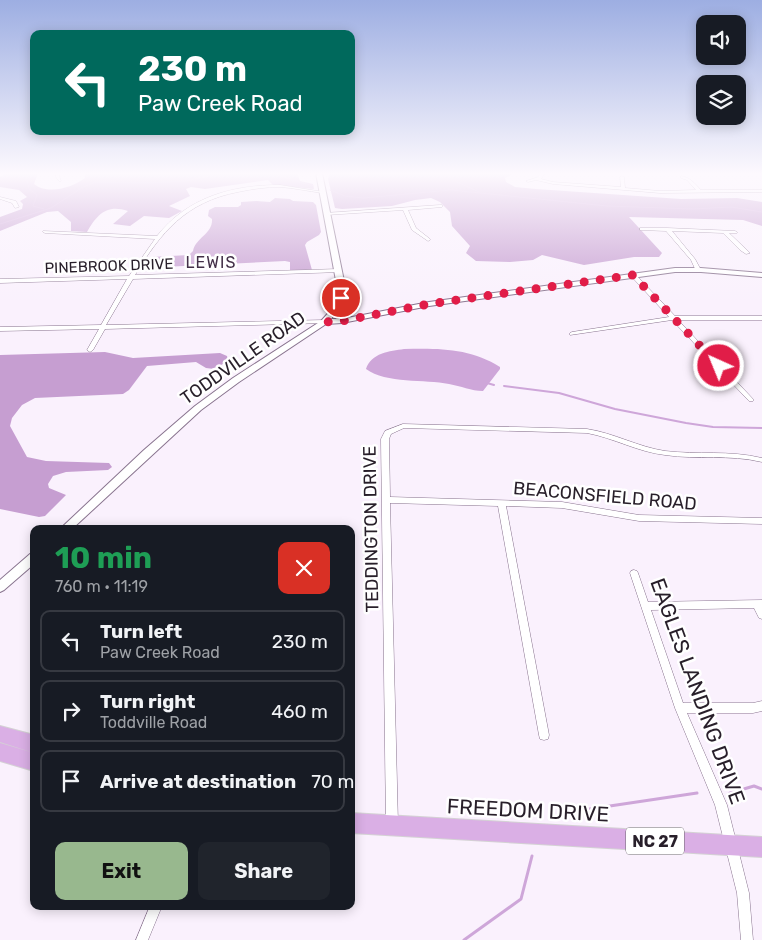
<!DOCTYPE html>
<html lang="en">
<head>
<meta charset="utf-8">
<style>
	:root { --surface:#171b24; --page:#20242c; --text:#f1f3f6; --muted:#9ea1a6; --line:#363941; --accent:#98b88e }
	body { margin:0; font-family:Rubik,sans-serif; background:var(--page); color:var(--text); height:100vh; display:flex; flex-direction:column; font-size:19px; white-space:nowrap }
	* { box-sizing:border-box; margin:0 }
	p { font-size:16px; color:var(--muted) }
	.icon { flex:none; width:28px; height:28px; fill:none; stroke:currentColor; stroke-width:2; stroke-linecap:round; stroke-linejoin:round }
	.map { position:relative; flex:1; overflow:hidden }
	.panel { position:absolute; left:30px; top:525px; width:325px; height:385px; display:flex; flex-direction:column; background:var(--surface); border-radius:10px; box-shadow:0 2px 12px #0003 }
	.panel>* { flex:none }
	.top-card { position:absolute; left:30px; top:30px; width:325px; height:105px; border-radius:10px; box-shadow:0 2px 12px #0003; background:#00695c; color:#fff; overflow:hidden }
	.buttons { position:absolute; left:696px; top:15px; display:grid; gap:10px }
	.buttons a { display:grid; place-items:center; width:50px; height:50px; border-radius:10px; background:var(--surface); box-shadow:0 2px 12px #0003; font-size:25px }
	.pin { position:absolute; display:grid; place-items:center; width:42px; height:42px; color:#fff; margin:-21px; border:2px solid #fff; border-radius:50%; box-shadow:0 1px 5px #0007 }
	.me { position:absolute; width:55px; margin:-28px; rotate:316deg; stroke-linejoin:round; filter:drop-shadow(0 0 4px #0008) }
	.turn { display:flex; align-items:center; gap:18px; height:105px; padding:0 25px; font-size:22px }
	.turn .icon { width:65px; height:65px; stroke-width:2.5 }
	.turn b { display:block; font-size:35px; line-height:42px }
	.round { display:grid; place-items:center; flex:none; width:52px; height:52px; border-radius:10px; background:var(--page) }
	.head { display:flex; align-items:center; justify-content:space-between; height:85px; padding:0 25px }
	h1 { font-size:30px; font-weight:700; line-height:38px; color:#1e9e55 }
	.cta { display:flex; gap:10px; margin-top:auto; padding:10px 25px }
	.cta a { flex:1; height:58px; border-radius:10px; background:var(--accent); color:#111; font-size:20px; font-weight:700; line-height:58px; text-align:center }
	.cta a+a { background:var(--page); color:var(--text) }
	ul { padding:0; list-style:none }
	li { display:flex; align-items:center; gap:15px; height:62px; margin:0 10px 8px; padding:0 15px; border:2px solid var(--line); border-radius:10px }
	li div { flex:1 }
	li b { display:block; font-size:19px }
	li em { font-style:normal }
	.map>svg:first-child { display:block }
</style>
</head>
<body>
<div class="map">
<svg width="762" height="940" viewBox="0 0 762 940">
	<rect width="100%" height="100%" fill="#faf1fd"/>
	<path fill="#c69ed1" d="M 7,173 L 38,173 L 34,184 C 47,195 72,188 85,178 L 85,173 L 297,173 L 300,181 L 313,184 L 314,189 L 273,185 L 268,180 L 205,189 L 191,187 L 186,189 L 190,196 L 169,206 L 182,211 L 169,218 L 144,216 L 130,226 L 113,224 L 128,211 C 106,204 97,215 87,232 L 71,231 L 71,222 L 58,211 L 47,212 L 0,231 L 0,217 L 22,209 L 23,204 L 20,201 L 27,197 L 19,190 L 0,187 L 0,177 Z
		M 330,173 L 515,173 L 505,178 L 506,182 L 515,187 L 536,189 L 681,199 L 737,198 L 762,202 L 762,226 L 743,220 L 629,217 L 662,253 L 659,257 L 634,257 L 584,265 L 542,255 L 533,260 L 510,262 L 476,261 L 466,253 L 470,246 L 452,226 L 450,212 L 440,202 L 431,198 L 415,200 L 392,206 L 342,209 L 335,208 L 328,179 Z
		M 275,198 L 290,199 L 293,201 L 313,202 L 316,205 L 321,232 L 319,235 L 307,242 L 305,245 L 312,270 L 290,271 L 290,262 L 285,261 L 163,267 L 164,263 L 146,264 L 151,257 L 189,255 L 193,251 C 196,237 213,234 212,219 L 208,216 L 209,210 L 215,207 L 238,207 L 241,205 L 241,202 L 256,201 L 270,202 Z
		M 105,352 L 133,358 L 220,353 L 227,356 L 228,361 L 214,369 L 206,368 L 196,362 L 147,366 L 129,390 L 123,394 L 35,398 L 22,405 L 12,418 L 10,426 L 27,457 L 46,461 L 109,463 L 112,467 L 108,470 L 66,472 L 53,476 L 48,484 L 49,488 L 66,495 L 45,516 L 39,517 L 0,509 L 0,355 Z"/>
	<path fill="#cea6d9" d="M 404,349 C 437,348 471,348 500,367 L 500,369 L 483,391 C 471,391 461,386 449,384 C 425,379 386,384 366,369 C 371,353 390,351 404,349 Z"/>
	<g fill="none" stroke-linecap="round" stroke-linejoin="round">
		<path stroke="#cea6d9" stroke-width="1" d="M 25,173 L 29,189 L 37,195 L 33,206 L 44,209
			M 270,173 L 313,186
			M 446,173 L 457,182 L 479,192
			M 330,190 L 345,196 L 363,198 L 451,190 L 607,206 L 693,209 L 731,207 L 762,212
			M 0,224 L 51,208 L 83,187 L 96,182 L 146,183 L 185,181 L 224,173"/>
		<path stroke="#cea6d9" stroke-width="2" d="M 487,383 L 494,385
			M 504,386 L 559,393 L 615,409 L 686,423 L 713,427 L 762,428"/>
		<path stroke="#cea6d9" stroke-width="3" d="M 730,793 L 754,786 L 762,789
			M 562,817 L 583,810 L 697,793
			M 464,940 L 521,899 L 532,856"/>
		<defs>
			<path id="minor" d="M 56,173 L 60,173 L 59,176 L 61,181 L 59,181 L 56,177 Z
				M 541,173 L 545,173 L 541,179 L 553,182 L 621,187 L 620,177 L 622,176 L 624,177 L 625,188 L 660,191 L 696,190 L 687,180 L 681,178 L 681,176 C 690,177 695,184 701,190 L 762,190 L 762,192 L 660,193 L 553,184 L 536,180 L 528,182 L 526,181 L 538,177 Z
				M 280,185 L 324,192 L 322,193 C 308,191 294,188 280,187 C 266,187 252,189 238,192 C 186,202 161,232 135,275 L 339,269 L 341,270 L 341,272 L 133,279 L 106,325 L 325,320 L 328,322 L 327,323 L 105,329 L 93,350 L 90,352 L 87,350 L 99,329 L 0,331 L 0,327 L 101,325 L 127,279 L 0,283 L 0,279 L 129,276 L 155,239 L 45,233 L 43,232 L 43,231 L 157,236 C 188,197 232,185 280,185 Z
				M 0,197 L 16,201 L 19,207 L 15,208 L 12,203 L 0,199 Z
				M 440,205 L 442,205 L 442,207 L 408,210 L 416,228 L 430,239 L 430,240 L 428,241 L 412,230 L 403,210 L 326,215 L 324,214 L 326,213 Z
				M 640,228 L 667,228 L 735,231 L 737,232 L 737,233 L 729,233 L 750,253 L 746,254 L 740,250 L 723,233 L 672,231 L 695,259 L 701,270 L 698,272 L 696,271 L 691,260 L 666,231 L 642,230 L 640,230 Z
				M 633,273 L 635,274 L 675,316 L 762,316 L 762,320 L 678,320 L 753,399 L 754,400 L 753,401 L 749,401 L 672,320 L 570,335 L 570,333 L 572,332 L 669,317 L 631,276 L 631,274 Z
				M 403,424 L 587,429 C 614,433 638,447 665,451 C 698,455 729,450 762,458 L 762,462 C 729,454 698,460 665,455 C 638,452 614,438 587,433 L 404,428 L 391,434 L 389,439 L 390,497 L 562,502 L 639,515 L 762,518 L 762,524 L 639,521 L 562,508 L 506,506 L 549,735 L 548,739 L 544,740 L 540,739 L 539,735 L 498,506 L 390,503 L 398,825 L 396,829 L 392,831 L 388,829 L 386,825 L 381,439 L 385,431 Z
				M 634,570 L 637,571 L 638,573 L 648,602 L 762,600 L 762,619 L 759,618 L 754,608 L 651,610 L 683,703 L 753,703 L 762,701 L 762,711 L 753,713 L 687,713 L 727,805 L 749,893 L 753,940 L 741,940 L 737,893 L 715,805 L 675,708 L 630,573 L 631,571 Z
				M 150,906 L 162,906 L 148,940 L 136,940 Z"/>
			<path id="tertiary" d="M 316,173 L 322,173 L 345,286 L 342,304 L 331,319 L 342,319 L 429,302 L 675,268 L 701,268 L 762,273 L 762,277 L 701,272 L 675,272 L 429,306 L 342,323 L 326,324 L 239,382 L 201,410 L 72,529 L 60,529 L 144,450 L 195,406 L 233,378 L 321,321 L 331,310 L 334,304 L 337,286 Z
				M 34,553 L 34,564 L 4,590 L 0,592 L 0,580 L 30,554 Z"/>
			<path id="primary" d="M 0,726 L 34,735 L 34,753 L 0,742 Z
				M 0,743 L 34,753 L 34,771 L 0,761 Z
				M 351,813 L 762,837 L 762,857 L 351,833 Z"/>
		</defs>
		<use href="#minor" stroke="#89748f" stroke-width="1"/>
		<use href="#tertiary" stroke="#89748f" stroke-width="2"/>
		<use href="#primary" stroke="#d4d2d4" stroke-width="2"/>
		<use href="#minor" fill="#fff" fill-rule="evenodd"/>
		<use href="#tertiary" fill="#fff" fill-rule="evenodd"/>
		<use href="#primary" fill="#daafe5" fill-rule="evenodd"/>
	</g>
	<linearGradient id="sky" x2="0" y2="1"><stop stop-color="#9daee2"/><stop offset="0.57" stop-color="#fdf9fe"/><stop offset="1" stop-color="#fdf9fe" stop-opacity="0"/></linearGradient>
	<rect width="762" height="305" fill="url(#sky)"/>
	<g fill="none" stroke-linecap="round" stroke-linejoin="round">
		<path stroke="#e11d48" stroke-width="9" stroke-dasharray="0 16.2" d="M 341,298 L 335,311 L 325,322 L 342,321 L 429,304 L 633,275 L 719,366"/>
	</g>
	<g text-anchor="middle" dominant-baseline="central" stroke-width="5" stroke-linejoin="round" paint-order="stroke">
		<g font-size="15" fill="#281f2a" stroke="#fff">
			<text transform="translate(109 266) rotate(-2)">PINEBROOK DRIVE</text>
		</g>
		<g font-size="16" letter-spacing="1" fill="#433048" stroke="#fff">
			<text x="211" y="262">LEWIS</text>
		</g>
		<rect fill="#fff" stroke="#68626a" stroke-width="1" x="626" y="827.5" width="58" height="27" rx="4"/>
		<g font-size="16" font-weight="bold" fill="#281f2a">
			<text x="655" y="841">NC 27</text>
		</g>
		<g font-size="18" fill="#281f2a" stroke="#fff">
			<text transform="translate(243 358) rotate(-35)">TODDVILLE ROAD</text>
			<text transform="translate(605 496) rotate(5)">BEACONSFIELD ROAD</text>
			<text transform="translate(371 529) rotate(-91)">TEDDINGTON DRIVE</text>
		</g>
		<g font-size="21" fill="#281f2a" stroke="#fff">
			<text transform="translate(698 691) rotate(70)">EAGLES LANDING DRIVE</text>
			<text transform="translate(528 810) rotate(3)">FREEDOM DRIVE</text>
		</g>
	</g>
</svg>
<div class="buttons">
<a><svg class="icon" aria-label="sound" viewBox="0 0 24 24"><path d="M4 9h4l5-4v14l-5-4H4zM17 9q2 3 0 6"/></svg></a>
<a><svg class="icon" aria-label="layers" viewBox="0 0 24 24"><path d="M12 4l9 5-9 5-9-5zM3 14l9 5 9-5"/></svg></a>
</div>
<div class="pin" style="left:341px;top:298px;background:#d93025"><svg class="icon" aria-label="arrive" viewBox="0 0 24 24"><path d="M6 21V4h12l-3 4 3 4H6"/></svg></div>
<svg class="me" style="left:719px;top:366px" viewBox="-20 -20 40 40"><circle r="17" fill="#e11d48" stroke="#fff" stroke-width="3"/><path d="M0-11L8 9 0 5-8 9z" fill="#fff"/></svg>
<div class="top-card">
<div class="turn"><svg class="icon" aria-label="left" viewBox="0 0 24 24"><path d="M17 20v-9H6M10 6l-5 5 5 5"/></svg><div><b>230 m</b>Paw Creek Road</div></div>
</div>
<section class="panel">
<div class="head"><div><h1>10 min</h1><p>760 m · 11:19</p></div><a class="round" style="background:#d93025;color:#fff"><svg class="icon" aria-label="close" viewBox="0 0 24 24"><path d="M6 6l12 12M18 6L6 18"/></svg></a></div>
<ul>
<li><svg class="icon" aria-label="left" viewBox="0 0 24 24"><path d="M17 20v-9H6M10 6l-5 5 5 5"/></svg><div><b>Turn left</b><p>Paw Creek Road</p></div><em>230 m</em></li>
<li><svg class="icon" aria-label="right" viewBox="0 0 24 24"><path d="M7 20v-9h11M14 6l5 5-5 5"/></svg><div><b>Turn right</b><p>Toddville Road</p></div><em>460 m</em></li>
<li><svg class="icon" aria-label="arrive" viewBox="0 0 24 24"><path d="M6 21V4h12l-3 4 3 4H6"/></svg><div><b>Arrive at destination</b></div><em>70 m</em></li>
</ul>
<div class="cta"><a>Exit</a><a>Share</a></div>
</section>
</div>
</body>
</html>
